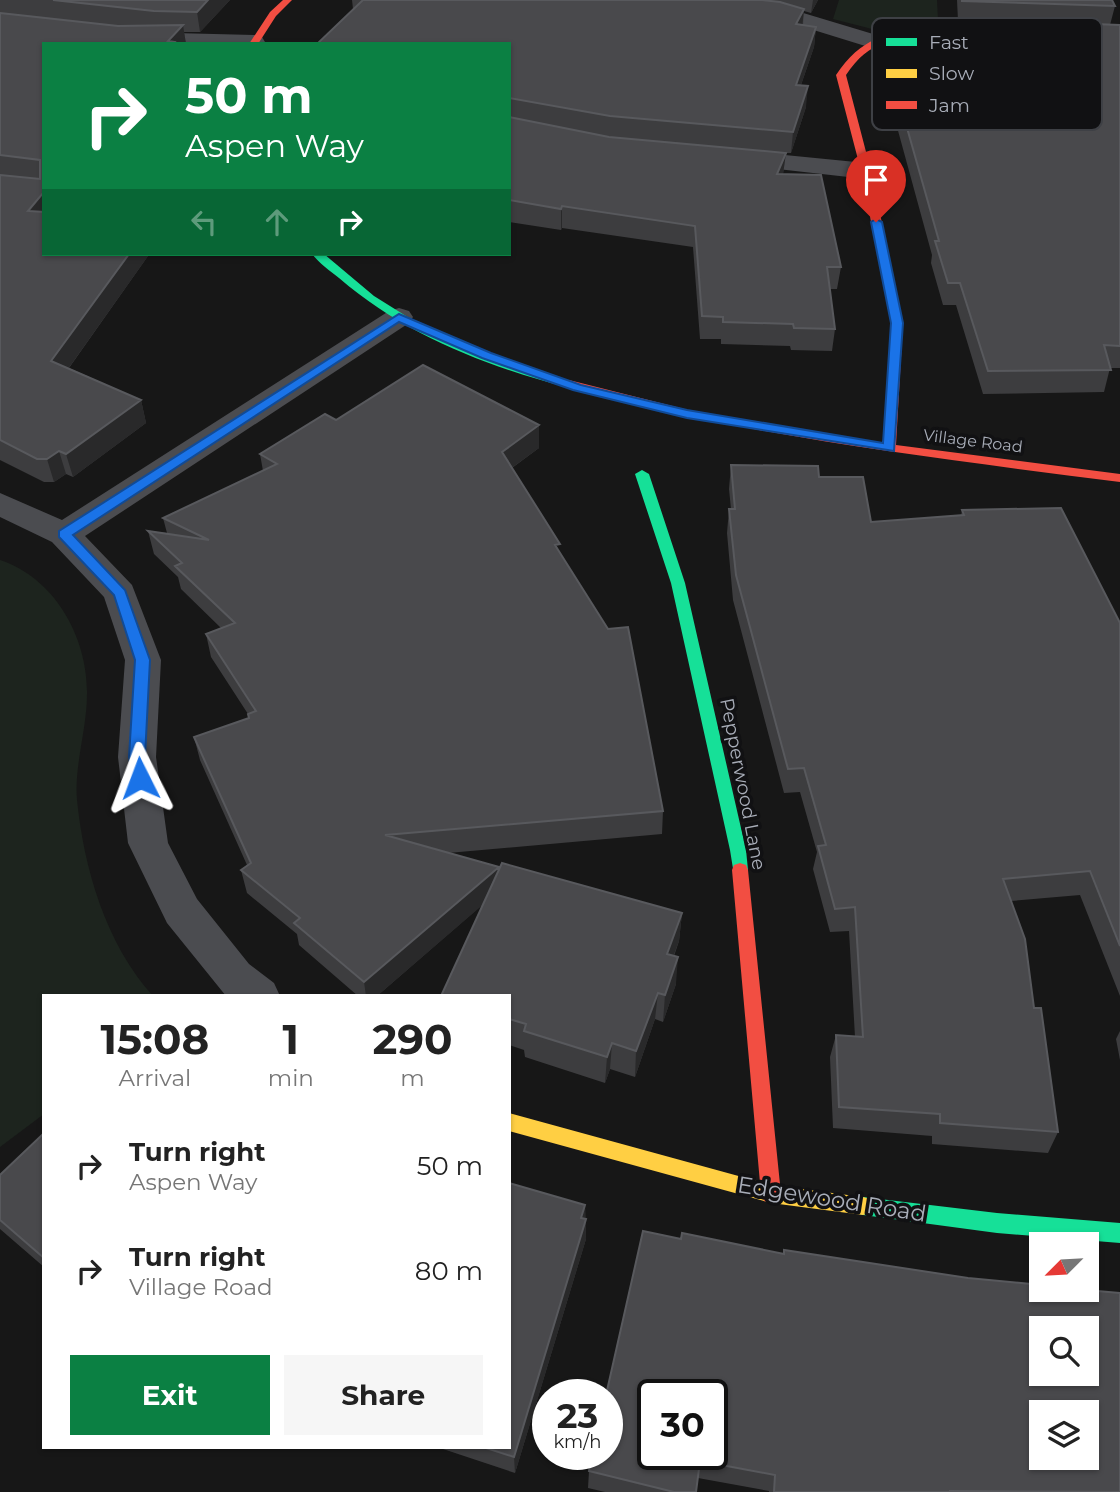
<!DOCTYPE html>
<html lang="en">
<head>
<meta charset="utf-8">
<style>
	:root { --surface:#fff; --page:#f6f6f6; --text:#222; --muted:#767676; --accent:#0b8043 }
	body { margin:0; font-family:Montserrat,sans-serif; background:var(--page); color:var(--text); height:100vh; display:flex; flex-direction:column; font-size:26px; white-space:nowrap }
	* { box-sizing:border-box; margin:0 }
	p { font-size:23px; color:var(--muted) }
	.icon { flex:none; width:38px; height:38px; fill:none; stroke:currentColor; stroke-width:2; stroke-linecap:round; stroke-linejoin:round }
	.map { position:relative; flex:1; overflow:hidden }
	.panel { position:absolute; left:42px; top:994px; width:469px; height:455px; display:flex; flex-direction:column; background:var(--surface); border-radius:0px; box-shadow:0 2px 5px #0004 }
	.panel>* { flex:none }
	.hud { position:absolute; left:42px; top:42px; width:469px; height:214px; border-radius:0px; box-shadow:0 2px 5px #0004; background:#0b8043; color:#fff; overflow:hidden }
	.needle { width:46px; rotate:246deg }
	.tools { position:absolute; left:1029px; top:1232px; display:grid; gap:14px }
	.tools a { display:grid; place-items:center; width:70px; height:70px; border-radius:0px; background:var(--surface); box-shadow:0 2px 5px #0004; font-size:35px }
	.speed { position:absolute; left:532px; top:1379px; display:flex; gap:14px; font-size:35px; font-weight:700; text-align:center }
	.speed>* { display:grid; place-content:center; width:91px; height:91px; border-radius:50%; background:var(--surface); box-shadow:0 2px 5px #0004; line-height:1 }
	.speed small { font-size:18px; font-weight:400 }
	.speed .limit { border:4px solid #111; border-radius:10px; background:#fff; color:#111 }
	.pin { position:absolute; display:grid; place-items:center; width:60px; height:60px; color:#fff; margin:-72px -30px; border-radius:50% 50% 50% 0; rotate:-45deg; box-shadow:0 0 7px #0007 }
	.pin .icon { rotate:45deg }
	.me { position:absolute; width:77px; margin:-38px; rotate:357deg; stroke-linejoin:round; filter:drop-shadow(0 0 5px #0008) }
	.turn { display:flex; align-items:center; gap:24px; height:147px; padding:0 28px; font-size:32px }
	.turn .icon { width:91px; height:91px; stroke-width:2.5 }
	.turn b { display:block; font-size:49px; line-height:60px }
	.lanes { display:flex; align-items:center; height:66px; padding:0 28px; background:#0003; justify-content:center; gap:35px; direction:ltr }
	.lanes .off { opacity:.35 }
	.eta { display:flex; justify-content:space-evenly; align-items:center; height:119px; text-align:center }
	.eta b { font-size:42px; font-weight:700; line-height:49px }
	.action { display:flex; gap:14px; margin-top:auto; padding:14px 28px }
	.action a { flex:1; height:80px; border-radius:0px; background:var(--accent); color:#fff; font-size:28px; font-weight:700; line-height:80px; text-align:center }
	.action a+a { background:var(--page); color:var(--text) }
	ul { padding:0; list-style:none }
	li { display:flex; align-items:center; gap:21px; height:105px; padding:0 28px }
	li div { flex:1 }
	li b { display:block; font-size:26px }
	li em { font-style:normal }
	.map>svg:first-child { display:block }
</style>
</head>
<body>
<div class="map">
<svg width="1120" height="1492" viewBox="0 0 1120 1492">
	<rect width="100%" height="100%" fill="#171717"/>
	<path fill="#1d241e" d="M 839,0 L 937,0 L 938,20 L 876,30 L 833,19 Z
		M 0,560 C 55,578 88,638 87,694 C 87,729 74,766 77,800 C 84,869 106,944 153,996 L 44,996 L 44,1114 L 0,1147 Z"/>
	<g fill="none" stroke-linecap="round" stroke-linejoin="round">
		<path fill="#4b4c50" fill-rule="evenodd" d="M 655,0 L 724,0 L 780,6 L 883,37 L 886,42 L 883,47 L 875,49 L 778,19 L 666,7 L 658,5 Z
			M 134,32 L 254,35 L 262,37 L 265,42 L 126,44 L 123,39 L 126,34 Z
			M 733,150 L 866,163 L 875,166 L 879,171 L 875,176 L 866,179 L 724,163 L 720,158 L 724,153 Z
			M 399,308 L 409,311 L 413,317 L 409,323 L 85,536 L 132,585 L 161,660 L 156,757 L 168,843 L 197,899 L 249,964 L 274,983 L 280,996 L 226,996 L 167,923 L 128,843 L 118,757 L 125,660 L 104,597 L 52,542 L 0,517 L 0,493 L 62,520 L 389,311 Z"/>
		<path fill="#16e098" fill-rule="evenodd" d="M 929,28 L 1120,33 L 1120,39 L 926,33 L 924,31 Z
			M 312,254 L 324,254 L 374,296 L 414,321 L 481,351 L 575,384 L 569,388 C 486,366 405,335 339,278 C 330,271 319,263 312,254 Z
			M 642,470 L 649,474 L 685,583 L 746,850 L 748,870 L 746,875 L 740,877 L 734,875 L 730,850 L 671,583 L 635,474 Z
			M 863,1197 L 997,1213 L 1120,1223 L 1120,1243 L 997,1233 L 863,1215 L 856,1213 L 853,1206 L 856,1199 Z"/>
		<path fill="#ffcf43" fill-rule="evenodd" d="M 509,1113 L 771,1185 L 863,1197 L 870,1199 L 873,1206 L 870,1213 L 863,1215 L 771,1203 L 509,1131 Z"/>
		<path fill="#f24e42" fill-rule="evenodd" d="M 283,0 L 292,0 L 276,16 L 258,44 L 249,44 L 270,12 Z
			M 929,28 L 934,31 L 932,33 C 893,40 870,39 846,75 L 871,171 L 903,323 L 896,445 L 1120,474 L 1120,482 C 933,458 747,436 565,387 L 563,384 L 569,380 L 704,414 L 883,444 L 891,323 L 861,171 L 836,75 C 861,38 886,32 929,28 Z
			M 740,863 L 746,865 L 748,870 L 781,1194 L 778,1201 L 771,1203 L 764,1201 L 761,1194 L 732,870 L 734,865 Z"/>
	</g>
	<path fill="#3d3d3f" d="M 0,0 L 230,0 L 200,32 L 184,32 L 186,44 L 44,44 L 44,254 L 148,256 L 69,368 L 141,400 L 146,423 L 73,477 L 66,474 L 54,482 L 44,482 L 0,460 Z
		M 352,0 L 818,0 L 811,13 L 804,11 L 803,25 L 816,27 L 814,47 L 801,85 L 806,107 L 791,153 L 786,153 L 783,174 L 841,267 L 837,289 L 830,289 L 835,329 L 832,351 L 791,350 L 790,346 L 721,344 L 721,339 L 700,339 L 693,247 L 562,228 L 561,230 L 509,222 L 509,44 L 318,44 L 318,43 L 353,9 Z
		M 957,0 L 1112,0 L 1115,6 L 1110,25 L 1120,25 L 1120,368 L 1110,368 L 1104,392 L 983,394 L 956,305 L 943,305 L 931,263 L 932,255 L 894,116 L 898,96 L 908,96 L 904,82 L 905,73 L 901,60 L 905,40 L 960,38 L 963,21 L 958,21 Z
		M 336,420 L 539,425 L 539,448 L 512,468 L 560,553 L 663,811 L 662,834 L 448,853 L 499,867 L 682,913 L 679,941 L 674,956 L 676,984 L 663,1022 L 655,1019 L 635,1077 L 610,1069 L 605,1083 L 525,1057 L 524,1050 L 509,1045 L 509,996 L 482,905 L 377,996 L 358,996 L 299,945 L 297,934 L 247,893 L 241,870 L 247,865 L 200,760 L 194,737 L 249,718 L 248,714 L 211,657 L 206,634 L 221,628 L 181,589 L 178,577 L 154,554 L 148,531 L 167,533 L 163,518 L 263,471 L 260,454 Z
		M 731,465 L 819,477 L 871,522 L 961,516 L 962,510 L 1120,623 L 1120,996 L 1080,895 L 1011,901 L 1034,1008 L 1058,1132 L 1048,1153 L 932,1144 L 932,1136 L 833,1128 L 830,1057 L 836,1035 L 855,1037 L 849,931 L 830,932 L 813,869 L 817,852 L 800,792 L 784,793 L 733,600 L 727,533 L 729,509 L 731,509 L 729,489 Z
		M 1120,1031 L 1120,1060 L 1116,1039 Z
		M 44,1133 L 44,1267 L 0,1229 L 0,1175 Z
		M 585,1205 L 586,1239 L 515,1473 L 437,1447 L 509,1447 Z
		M 681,1239 L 783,1254 L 784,1250 L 1120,1492 L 769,1492 L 769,1491 L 698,1478 L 696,1492 L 605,1492 L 588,1488 L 589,1471 Z"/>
	<path fill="#29292a" d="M 208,0 L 230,0 L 200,32 L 197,12 Z
		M 813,0 L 818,0 L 811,13 Z
		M 804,9 L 802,29 L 796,24 Z
		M 183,25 L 186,44 L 168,44 L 168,41 Z
		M 816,27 L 814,47 L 794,105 L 796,85 Z
		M 808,86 L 806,107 L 791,153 L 793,132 Z
		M 786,153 L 783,174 L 777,174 Z
		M 44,192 L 44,221 L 28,211 Z
		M 562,206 L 562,228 L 561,230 L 561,209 Z
		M 129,254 L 147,254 L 148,256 L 58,383 L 51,361 Z
		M 141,400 L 146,423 L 73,477 L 66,454 Z
		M 539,425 L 539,448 L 502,475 L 502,452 Z
		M 59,451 L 66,474 L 54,482 L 47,459 Z
		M 499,867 L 500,890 L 377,996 L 366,996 L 364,982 Z
		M 682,913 L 679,941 L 664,981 L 667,954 Z
		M 678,957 L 676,984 L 663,1022 L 665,995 Z
		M 658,993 L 655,1019 L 635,1077 L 636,1051 Z
		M 612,1043 L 610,1069 L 605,1083 L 607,1057 Z
		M 585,1205 L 586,1239 L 515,1473 L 514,1457 Z"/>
	<path fill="#49494c" stroke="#58595d" stroke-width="2" fill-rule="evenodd" d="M 53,0 L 208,0 L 197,12 L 154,11 Z
		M 363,0 L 762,0 L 780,2 L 804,9 L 796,24 L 816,27 L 796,85 L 808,86 L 793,132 L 610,116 L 509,98 L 509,44 L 324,44 L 318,43 Z
		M 962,0 L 1112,0 L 1115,6 L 962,1 Z
		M 0,13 L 118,26 L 183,25 L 168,41 L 175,42 L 174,44 L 44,44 L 44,192 L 28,211 L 44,212 L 44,254 L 129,254 L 51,361 L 141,400 L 66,454 L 59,451 L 47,459 L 37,459 L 0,440 L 0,175 L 40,179 L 40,160 L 0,155 Z
		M 963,19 L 1120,25 L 1120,346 L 1104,345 L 1111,370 L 988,371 L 960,283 L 948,283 L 935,241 L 939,241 L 898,96 L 918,96 L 907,61 L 912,61 L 905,40 L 965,37 Z
		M 509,117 L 609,137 L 786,153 L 777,174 L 821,175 L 841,267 L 827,267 L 835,329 L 794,328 L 793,324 L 723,322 L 723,317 L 702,316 L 695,226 L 562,206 L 561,209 L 509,200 Z
		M 423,365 L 539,425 L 502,452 L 560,544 L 555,545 L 608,629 L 628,627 L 663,811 L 385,835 L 499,867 L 364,982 L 294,923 L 300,918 L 241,870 L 251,863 L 194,737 L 249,718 L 248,714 L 256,711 L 206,634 L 235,623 L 175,566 L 182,563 L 148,531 L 209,540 L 163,518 L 277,464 L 260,454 L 325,414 L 336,420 Z
		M 731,465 L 818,466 L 819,477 L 863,477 L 871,522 L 964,515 L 962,510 L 1061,508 L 1120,623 L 1120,946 L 1090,871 L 1003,879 L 1025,939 L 1034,1008 L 1041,1008 L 1058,1132 L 940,1123 L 940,1114 L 839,1107 L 836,1035 L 863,1037 L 855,907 L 835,909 L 818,846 L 826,845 L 804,768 L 788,769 L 736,575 L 729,509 L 735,509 Z
		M 502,863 L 682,913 L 667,954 L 678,957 L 665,995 L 658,993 L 636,1051 L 612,1043 L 607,1057 L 524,1031 L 526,1024 L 509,1019 L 509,996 L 441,996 Z
		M 44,1133 L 44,1258 L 0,1220 L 0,1175 Z
		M 509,1183 L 585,1205 L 581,1218 L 586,1219 L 514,1457 L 483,1447 L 509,1447 Z
		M 643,1231 L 681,1239 L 682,1233 L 784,1254 L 784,1250 L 968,1278 L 1041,1285 L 1041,1290 L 1086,1290 L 1120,1293 L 1120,1492 L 950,1491 L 950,1492 L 774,1492 L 775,1475 L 700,1461 L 696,1492 L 674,1492 L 589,1471 L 592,1454 L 607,1454 L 607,1395 L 606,1395 ZM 1041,1328 L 1087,1328 L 1087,1374 L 1041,1374 ZM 653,1395 L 712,1395 L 712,1454 L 653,1454 ZM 1041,1412 L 1087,1412 L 1087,1458 L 1041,1458 Z"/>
	<path fill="#1a73e8" stroke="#114b97" stroke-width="2" d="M 876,219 L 882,222 L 903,323 L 894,451 L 687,418 L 573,390 L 482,358 L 399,322 L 73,535 L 125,590 L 150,660 L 145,757 L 148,778 L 140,784 L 134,783 L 129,757 L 135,660 L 114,595 L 59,537 L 59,531 L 399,314 L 491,353 L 581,385 L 687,410 L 883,443 L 891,323 L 871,222 Z"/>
	<g text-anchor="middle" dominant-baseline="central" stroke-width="7" stroke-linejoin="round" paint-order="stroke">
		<g font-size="16" fill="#a8adb8" stroke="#111113">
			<text transform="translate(973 441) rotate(7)">Village Road</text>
		</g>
		<g font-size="19" fill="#a8adb8" stroke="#111113">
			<text transform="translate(743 784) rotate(79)">Pepperwood Lane</text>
		</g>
		<g font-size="23" fill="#a8adb8" stroke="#111113">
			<text transform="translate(832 1199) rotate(9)">Edgewood Road</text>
		</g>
	</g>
	<rect x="872" y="18" width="230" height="112" rx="10" fill="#111113" stroke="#3e4045" stroke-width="2"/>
	<rect x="886" y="38" width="31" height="8" fill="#16e098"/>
	<rect x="886" y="69" width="31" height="9" fill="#ffcf43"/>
	<rect x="886" y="101" width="31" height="8" fill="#f24e42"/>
	<g font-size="19" fill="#a8adb8">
		<text x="929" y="49">Fast</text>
		<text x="929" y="80">Slow</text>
		<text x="929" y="112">Jam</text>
	</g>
</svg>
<div class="tools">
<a><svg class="needle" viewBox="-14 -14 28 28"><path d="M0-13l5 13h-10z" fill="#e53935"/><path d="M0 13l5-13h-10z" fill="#767676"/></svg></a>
<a><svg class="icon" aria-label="search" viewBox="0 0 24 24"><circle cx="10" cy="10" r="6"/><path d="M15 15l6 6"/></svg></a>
<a><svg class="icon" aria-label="layers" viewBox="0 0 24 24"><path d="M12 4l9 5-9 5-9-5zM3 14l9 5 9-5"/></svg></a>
</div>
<div class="speed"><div>23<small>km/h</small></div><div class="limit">30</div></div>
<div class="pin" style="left:876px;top:222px;background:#d93025"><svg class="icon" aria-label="arrive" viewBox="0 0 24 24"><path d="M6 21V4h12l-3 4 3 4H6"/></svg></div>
<svg class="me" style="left:140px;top:778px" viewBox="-20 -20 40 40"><path d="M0-17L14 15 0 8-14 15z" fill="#1a73e8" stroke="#fff" stroke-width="4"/></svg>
<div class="hud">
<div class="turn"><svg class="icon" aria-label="right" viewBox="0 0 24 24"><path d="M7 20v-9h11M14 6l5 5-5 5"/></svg><div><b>50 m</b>Aspen Way</div></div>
<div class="lanes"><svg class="icon off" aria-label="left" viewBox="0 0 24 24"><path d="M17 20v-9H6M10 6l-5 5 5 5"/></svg><svg class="icon off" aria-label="ahead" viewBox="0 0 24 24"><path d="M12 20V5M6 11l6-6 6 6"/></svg><svg class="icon" aria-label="right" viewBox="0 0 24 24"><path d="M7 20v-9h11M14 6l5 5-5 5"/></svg></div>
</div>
<section class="panel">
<div class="eta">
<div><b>15:08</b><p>Arrival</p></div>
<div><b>1</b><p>min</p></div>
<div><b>290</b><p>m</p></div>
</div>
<ul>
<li><svg class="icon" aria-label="right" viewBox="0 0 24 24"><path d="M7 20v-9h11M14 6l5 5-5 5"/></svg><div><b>Turn right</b><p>Aspen Way</p></div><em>50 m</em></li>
<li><svg class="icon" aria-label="right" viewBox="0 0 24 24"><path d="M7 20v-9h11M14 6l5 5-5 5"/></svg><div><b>Turn right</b><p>Village Road</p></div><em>80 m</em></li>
</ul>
<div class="action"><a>Exit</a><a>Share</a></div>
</section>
</div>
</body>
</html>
